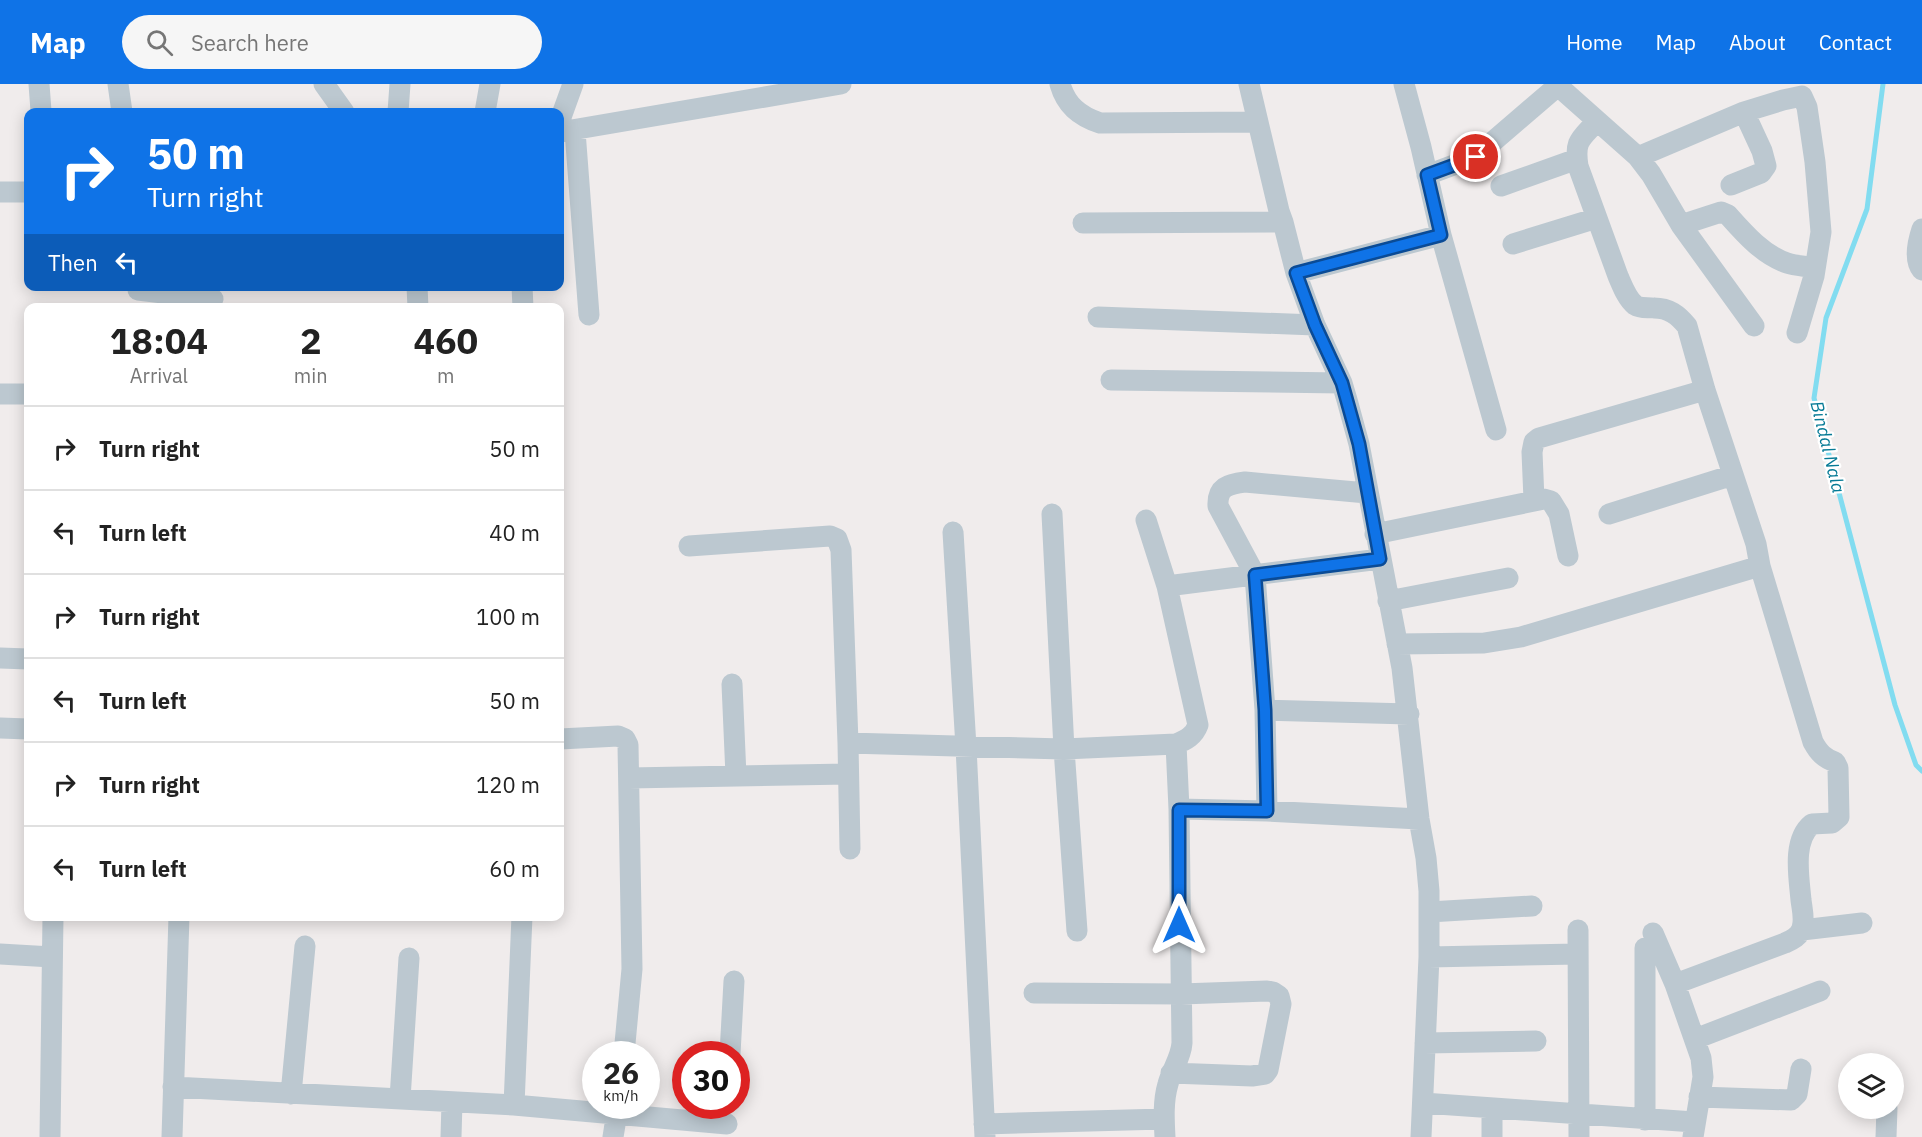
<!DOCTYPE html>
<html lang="en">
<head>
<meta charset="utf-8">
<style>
	:root { --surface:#fff; --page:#f6f6f6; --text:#222; --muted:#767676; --line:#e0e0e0; --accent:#0f73e7 }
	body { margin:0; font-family:"IBM Plex Sans",sans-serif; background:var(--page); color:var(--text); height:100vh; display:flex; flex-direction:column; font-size:22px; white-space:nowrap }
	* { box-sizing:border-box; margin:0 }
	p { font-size:20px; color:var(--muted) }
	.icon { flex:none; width:33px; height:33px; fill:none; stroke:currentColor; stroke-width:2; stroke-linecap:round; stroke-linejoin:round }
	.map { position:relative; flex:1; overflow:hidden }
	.side { position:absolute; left:24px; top:219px; width:540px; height:618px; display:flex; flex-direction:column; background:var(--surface); border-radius:12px; box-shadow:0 3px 15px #0003 }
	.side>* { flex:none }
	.guide { position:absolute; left:24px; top:24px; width:540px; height:183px; border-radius:12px; box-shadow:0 3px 15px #0003; background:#0f73e7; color:#fff; overflow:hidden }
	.tools { position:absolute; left:1838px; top:969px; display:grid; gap:12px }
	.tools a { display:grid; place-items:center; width:66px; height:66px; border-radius:50%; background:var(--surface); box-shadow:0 3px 15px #0003; font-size:30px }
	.speed { position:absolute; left:582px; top:957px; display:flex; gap:12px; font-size:30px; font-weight:700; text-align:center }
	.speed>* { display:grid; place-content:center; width:78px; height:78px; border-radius:50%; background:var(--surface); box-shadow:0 3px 15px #0003; line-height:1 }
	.speed small { font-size:15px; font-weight:400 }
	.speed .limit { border:9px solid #d22; background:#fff; color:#111 }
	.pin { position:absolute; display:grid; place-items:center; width:51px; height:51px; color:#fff; margin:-26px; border:3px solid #fff; border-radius:50%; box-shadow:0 2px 6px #0007 }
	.me { position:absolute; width:66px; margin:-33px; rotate:0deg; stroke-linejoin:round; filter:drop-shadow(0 0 4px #0008) }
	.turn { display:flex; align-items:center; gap:21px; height:126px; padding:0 24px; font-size:27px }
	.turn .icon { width:78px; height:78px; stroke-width:2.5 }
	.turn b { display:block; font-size:42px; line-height:51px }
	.then { display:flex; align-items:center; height:57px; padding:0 24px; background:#0003; gap:12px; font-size:22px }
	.eta { display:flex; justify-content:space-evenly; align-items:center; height:102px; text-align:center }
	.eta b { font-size:36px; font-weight:700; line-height:42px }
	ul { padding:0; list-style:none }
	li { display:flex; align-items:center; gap:18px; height:84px; padding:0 24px; border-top:2px solid var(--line) }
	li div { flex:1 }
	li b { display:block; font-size:22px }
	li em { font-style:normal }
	header { display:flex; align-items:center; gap:36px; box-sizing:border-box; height:84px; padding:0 30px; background:var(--accent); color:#fff }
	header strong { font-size:28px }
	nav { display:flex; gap:33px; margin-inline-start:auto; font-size:21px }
	.search { width:420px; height:54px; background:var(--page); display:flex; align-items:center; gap:15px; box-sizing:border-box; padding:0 21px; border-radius:33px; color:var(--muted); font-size:22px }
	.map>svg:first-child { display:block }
</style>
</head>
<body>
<header>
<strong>Map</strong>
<div class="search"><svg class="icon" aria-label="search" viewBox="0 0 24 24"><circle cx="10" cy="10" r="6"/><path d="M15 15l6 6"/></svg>Search here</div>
<nav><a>Home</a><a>Map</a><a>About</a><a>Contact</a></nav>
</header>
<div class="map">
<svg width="1922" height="1053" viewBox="0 0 1922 1053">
	<rect width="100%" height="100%" fill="#f0ecec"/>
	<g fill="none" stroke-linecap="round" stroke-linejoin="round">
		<path stroke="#82dcf0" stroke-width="5" d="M 1883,0 L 1867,125 L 1826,234 L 1814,314 L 1895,621 L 1916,681 L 1922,687"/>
		<path stroke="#bcc8d0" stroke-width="21" d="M 39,0 L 41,27
			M 118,0 L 122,28
			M 324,0 L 344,28
			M 1060,0 C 1066,21 1079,32 1100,39 L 1258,38
			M 1249,0 L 1279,127 L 1283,138 L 1296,189 L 1315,241 L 1342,299 L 1347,316 L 1359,360 L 1402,584 L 1419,735 L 1426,774 L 1429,807 L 1429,873 L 1421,1053
			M 1404,0 L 1421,63 L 1441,151 L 1496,346
			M 1558,2 L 1638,73 L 1651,90 L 1681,141 L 1754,242
			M 398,28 L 400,0
			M 485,28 L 490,0
			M 560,36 L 573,0
			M 1597,37 C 1581,55 1574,56 1578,82 L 1618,192 C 1622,201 1627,215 1635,221 C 1641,225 1648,223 1654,224 C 1669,224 1678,231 1687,242 L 1705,306 L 1756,460 L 1760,482 L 1813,658 C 1819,669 1824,674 1835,678 L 1838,684 L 1839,733 L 1832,739 L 1812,740 C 1792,756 1799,793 1801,816 C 1802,825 1805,835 1802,844 C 1800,852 1792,856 1785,859 L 1675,900 L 1701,974 L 1703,993 L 1693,1053
			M 575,47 L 589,231
			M 560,48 L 841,0
			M 1638,73 L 1744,28 L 1783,16 L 1802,12 L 1807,23 L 1815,78 L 1821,148 L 1814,192 L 1797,249
			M 1427,91 L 1475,73 L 1560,0
			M 1731,101 L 1761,89 L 1766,82 L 1762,67 L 1744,28
			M 1501,102 L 1577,75
			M 0,108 L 28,108
			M 1083,139 L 1283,138
			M 1681,141 L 1721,128 L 1728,131 C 1744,149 1763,171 1787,179 C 1796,182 1806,182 1815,184
			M 1922,145 C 1918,157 1914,176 1922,186
			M 1513,160 L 1597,134
			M 1296,189 L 1441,151
			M 417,202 L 418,224
			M 522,202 L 523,224
			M 138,206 L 213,215
			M 1098,233 L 1315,241
			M 1111,296 L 1342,299
			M 0,310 L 28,310
			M 1534,416 L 1532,368 L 1534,358 L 1539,354 L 1705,306
			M 1052,430 L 1064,665 L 1077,847
			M 1609,430 L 1733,391
			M 1146,436 L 1167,502
			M 953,448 L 966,663 L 985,1053
			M 1375,450 L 1544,415 L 1551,417 L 1559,430 L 1568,472
			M 689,462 L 830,452 L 837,455 L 841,466 L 848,659 L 850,765
			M 1388,517 L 1508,494
			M 1397,560 L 1484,559 L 1521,553 L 1760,482
			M 0,574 L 28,575
			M 732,600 L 736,692
			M 1265,626 L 1409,630
			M 0,644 L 28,645
			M 560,655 L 618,652 L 625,655 L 628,661 L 632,885 L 624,970
			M 848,659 L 1064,665 L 1176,660 L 1179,725 L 1182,959 C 1181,974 1172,985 1168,1000 C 1163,1017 1164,1035 1165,1053
			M 1176,660 C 1186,656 1194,652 1198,641 L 1167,502 L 1380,475
			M 629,694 L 848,690
			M 1179,725 L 1267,727 L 1265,626 L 1255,491 L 1218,422 C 1217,403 1228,400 1245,398 L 1367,409
			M 1267,727 L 1419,735
			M 1429,828 L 1532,822
			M 1578,846 L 1579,1053
			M 1802,846 L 1862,839
			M 1653,849 L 1675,900
			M 0,870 L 52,873
			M 1429,873 L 1578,870
			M 1034,909 L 1181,910 L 1267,907 L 1273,908 L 1279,912 L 1281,920 L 1268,986 L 1265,990 L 1252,992 L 1171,989
			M 1695,955 L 1820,907
			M 1425,959 L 1536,957
			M 730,970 L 734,897
			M 173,1003 L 514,1021 L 727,1040
			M 291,1010 L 305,862
			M 1699,1013 L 1791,1016 L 1797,1010 L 1801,985
			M 400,1015 L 409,874
			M 1423,1019 L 1694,1038
			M 514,1021 L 522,832
			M 1492,1024 L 1492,1053
			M 1645,1036 L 1645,864
			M 984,1040 L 1164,1035
			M 50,1053 L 53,832
			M 172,1053 L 179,832
			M 451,1053 L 452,1018
			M 613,1053 L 618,1022
			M 1886,1053 L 1887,1024"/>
	</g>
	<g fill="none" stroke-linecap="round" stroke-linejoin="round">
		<defs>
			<path id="route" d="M 1179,841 L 1179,726 L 1267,727 L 1265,626 L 1255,491 L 1380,475 L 1359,360 L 1342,299 L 1315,241 L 1296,189 L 1441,151 L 1427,91 L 1476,73"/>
		</defs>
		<use href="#route" stroke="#0a4b96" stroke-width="15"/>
		<use href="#route" stroke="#0f73e7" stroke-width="10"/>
	</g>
	<g text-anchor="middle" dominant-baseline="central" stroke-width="4.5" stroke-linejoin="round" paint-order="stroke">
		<g font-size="18" font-style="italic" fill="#077b96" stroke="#fff">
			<text transform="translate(1828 363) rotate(76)">Bindal Nala</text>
		</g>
	</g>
</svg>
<div class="tools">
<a><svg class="icon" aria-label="layers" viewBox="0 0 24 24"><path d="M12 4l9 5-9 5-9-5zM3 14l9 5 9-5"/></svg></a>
</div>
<div class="speed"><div>26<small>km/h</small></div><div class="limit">30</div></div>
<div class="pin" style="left:1476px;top:73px;background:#d93025"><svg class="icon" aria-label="arrive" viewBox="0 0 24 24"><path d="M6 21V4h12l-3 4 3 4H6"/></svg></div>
<svg class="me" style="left:1179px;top:841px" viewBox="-20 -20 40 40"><path d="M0-17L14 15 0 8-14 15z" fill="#0f73e7" stroke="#fff" stroke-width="4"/></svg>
<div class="guide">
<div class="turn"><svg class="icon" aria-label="right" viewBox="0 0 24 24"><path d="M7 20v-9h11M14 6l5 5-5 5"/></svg><div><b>50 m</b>Turn right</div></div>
<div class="then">Then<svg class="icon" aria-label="left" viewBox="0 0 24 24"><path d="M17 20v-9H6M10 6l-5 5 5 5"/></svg></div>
</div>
<section class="side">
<div class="eta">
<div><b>18:04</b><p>Arrival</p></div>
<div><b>2</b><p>min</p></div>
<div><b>460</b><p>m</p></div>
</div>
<ul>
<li><svg class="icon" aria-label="right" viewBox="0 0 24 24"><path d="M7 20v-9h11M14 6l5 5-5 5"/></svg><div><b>Turn right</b></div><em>50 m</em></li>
<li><svg class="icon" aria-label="left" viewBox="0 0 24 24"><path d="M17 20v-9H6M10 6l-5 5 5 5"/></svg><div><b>Turn left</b></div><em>40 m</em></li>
<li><svg class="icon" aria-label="right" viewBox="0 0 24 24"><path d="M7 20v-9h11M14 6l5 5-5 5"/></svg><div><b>Turn right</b></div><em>100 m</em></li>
<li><svg class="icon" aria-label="left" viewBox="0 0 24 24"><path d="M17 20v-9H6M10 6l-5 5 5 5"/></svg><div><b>Turn left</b></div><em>50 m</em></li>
<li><svg class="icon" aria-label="right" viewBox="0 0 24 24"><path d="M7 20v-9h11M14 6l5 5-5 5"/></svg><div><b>Turn right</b></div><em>120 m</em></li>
<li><svg class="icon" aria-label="left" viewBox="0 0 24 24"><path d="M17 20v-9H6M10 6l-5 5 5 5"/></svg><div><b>Turn left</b></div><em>60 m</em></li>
</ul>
</section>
</div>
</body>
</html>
